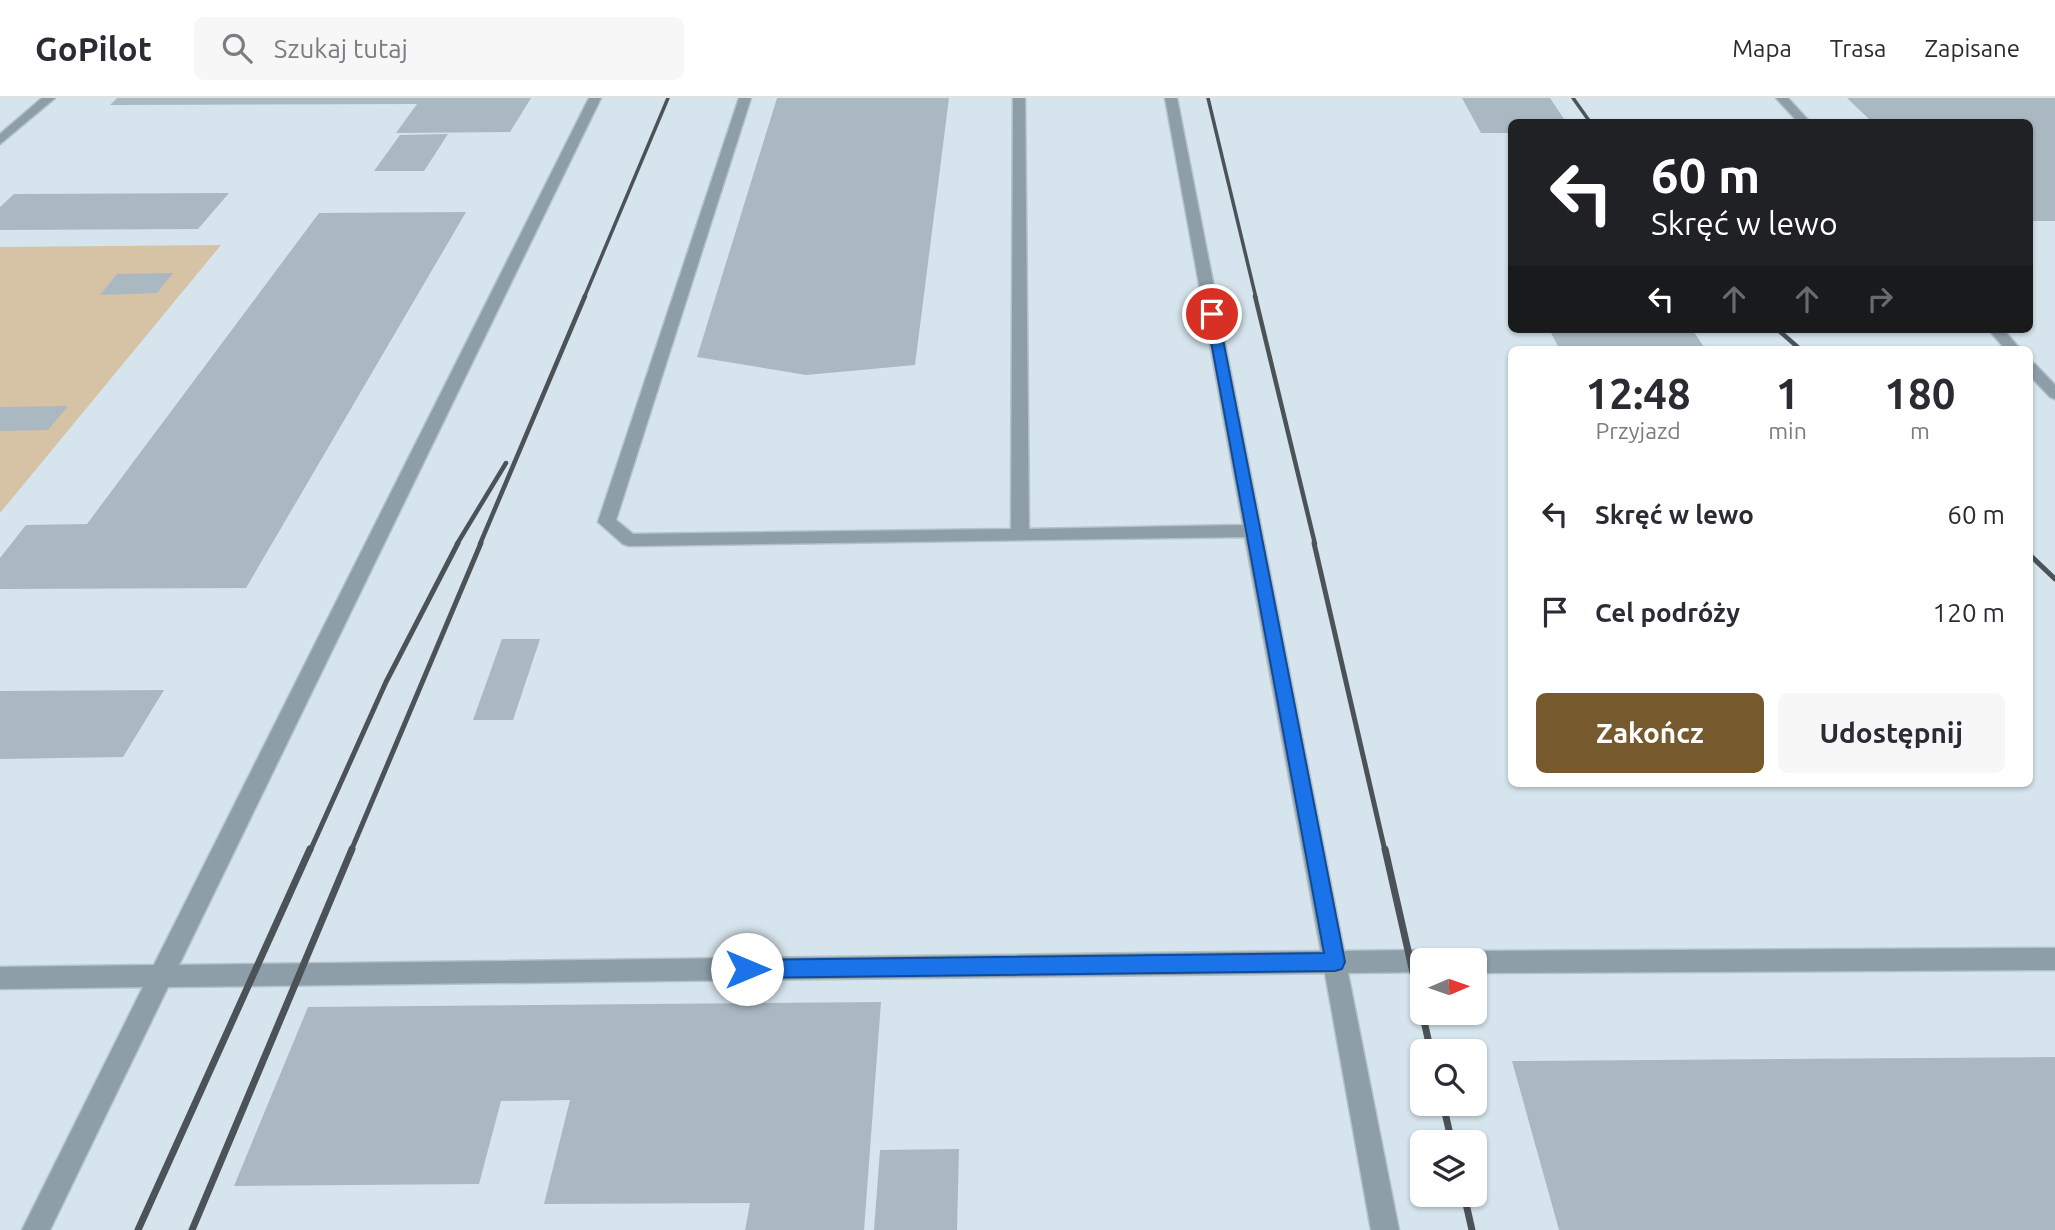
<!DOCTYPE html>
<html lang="pl">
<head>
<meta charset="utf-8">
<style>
	:root { --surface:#fff; --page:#f7f7f7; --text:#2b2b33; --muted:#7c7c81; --line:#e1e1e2; --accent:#76592c }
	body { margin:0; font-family:Ubuntu,sans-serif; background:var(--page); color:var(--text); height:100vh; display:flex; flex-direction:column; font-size:26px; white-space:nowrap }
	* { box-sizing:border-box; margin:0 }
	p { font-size:23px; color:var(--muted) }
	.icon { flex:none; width:38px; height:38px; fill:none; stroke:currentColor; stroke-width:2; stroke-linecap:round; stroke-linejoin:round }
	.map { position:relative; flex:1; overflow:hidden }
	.side { position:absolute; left:1508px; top:248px; width:525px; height:441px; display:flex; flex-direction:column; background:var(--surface); border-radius:10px; box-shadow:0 2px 5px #0004 }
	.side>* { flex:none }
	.top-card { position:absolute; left:1508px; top:21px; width:525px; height:214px; border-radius:10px; box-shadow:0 2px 5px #0004; background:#202124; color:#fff; overflow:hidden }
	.needle { width:46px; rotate:88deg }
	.tools { position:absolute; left:1410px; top:850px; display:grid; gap:14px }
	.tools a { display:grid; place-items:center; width:77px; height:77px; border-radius:10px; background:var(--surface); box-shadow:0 2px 5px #0004; font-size:35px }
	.pin { position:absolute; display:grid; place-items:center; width:60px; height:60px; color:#fff; margin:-30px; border:4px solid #fff; border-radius:50%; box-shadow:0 2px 7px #0007 }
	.me { position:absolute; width:77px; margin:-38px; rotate:90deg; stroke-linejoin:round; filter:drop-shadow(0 0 5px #0008) }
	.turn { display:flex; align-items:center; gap:24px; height:147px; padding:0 28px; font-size:32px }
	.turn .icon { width:91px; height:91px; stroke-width:2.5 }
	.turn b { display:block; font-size:49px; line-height:60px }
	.lanes { display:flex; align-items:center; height:66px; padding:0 28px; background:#0003; justify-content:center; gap:35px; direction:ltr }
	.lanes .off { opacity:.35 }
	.eta { display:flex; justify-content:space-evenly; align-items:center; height:119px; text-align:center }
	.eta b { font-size:42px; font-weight:600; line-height:49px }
	.button { display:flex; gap:14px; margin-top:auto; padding:14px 28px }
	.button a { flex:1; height:80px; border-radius:10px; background:var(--accent); color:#fff; font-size:28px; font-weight:600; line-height:80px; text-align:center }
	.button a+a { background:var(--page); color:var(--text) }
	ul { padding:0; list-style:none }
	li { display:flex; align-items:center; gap:21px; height:98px; padding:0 28px }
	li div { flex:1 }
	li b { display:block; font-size:26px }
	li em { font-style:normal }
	header { display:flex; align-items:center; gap:42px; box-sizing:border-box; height:98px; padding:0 35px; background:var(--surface); border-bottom:2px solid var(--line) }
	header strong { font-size:33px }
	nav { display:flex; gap:38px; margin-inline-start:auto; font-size:24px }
	.search { width:490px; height:63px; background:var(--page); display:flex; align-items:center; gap:18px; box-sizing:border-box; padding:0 24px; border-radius:10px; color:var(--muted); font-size:26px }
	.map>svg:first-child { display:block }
</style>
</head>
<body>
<header>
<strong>GoPilot</strong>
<div class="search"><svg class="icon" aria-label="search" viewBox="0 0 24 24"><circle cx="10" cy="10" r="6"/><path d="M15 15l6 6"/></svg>Szukaj tutaj</div>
<nav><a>Mapa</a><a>Trasa</a><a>Zapisane</a></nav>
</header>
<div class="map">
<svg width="2055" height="1132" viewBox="0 0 2055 1132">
	<rect width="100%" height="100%" fill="#d6e4ed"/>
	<path fill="#d6c2a4" d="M 221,147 L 0,415 L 0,149 Z"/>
	<path fill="#aab8c1" d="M 117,0 L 531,0 L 510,34 L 396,35 L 417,6 L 110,7 Z
		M 777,0 L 949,0 L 915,267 L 806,277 L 697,259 Z
		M 1462,0 L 1550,0 L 1566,24 L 1512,24 L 1512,35 L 1481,35 Z
		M 1847,0 L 2055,0 L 2055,123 L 2030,123 L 2030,24 L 1872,24 Z
		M 448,36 L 424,73 L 374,73 L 400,37 Z
		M 229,95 L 198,131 L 0,132 L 0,109 L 14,96 Z
		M 466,114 L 246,490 L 0,491 L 0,460 L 26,427 L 87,426 L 319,115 Z
		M 173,175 L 157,195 L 100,197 L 117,176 Z
		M 1549,231 L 1692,231 L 1706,252 L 1560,252 Z
		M 68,308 L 48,332 L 0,333 L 0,309 Z
		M 502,541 L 540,541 L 513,622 L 473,622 Z
		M 164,592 L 123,659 L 0,661 L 0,593 Z
		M 881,904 L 864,1132 L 745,1132 L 750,1105 L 544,1106 L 570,1002 L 501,1003 L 479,1086 L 234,1088 L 308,909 Z
		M 2055,959 L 2055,1132 L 1559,1132 L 1512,963 Z
		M 959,1051 L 957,1132 L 874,1132 L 880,1052 Z"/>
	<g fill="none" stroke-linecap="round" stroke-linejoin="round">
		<defs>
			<path id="service" d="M 589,0 L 601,0 L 179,867 L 1321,853 L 1245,439 L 629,448 L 623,446 L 598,424 L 739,0 L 751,0 L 616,422 L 633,436 L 1011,431 L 1013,0 L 1025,0 L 1029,431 L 1243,427 L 1165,0 L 1177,0 L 1344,853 L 1423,852 L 1431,855 L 1435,863 L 1423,863 L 1423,874 L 1348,875 L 1399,1132 L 1371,1132 L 1325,875 L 168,889 L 50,1132 L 22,1132 L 143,889 L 0,891 L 0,869 L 154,867 Z
				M 1776,0 L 1788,0 L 1810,24 L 1798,24 Z
				M 1988,231 L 2003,231 L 2021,252 L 2006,252 Z
				M 2030,264 L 2035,266 L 2055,287 L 2055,301 L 2050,299 L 2030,278 Z
				M 2055,850 L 2055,872 L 1475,875 L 1475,863 L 1464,863 L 1467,856 L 1475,853 Z"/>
			<path id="minor" d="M 42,0 L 55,0 L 0,46 L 0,36 Z"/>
		</defs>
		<use href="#service" stroke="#b4c1c8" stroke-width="3"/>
		<use href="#minor" stroke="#b4c1c8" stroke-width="3"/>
		<use href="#service" fill="#8d9ea9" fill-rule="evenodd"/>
		<use href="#minor" fill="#8d9ea9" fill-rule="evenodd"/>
		<path stroke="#4c5358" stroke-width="3.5" d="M 1208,0 L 1256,200
			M 1573,0 L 1590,24
			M 584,200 L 668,0"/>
		<path stroke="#4c5358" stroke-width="4.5" d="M 1255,198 L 1315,446
			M 1777,231 L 1801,252
			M 457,446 L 506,365
			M 480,446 L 585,198"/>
		<path stroke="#4c5358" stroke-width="5" d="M 1314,445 L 1385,753
			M 2030,457 L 2055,481
			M 310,753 L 386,584 L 458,445
			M 351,753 L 481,445"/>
		<path stroke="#4c5358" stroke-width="7" d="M 1385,751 L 1431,954
			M 1443,1006 L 1452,1045
			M 1464,1097 L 1472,1132
			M 138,1132 L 310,751
			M 192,1132 L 352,751"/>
	</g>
	<path fill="#1a73e8" stroke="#114b97" stroke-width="2" d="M 1208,214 L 1218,216 L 1345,864 L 1342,871 L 1335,873 L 747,880 L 740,877 L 737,871 L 740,864 L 747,862 L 1324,855 L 1206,216 Z"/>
</svg>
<div class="tools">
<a><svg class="needle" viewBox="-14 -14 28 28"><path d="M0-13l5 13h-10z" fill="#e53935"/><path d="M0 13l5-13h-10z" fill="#7c7c81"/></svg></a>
<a><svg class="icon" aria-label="search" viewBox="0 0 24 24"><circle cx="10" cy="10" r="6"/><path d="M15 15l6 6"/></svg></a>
<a><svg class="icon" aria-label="layers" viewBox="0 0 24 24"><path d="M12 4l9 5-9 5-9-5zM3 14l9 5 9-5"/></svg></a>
</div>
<div class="pin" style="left:1212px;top:216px;background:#d93025"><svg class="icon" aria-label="arrive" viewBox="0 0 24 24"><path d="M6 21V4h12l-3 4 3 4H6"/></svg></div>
<svg class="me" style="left:747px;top:871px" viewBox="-20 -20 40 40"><circle r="19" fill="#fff"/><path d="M0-13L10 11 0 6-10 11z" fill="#1a73e8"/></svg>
<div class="top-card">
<div class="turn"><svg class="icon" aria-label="left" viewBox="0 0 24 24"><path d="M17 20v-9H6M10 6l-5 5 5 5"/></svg><div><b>60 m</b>Skręć w lewo</div></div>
<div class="lanes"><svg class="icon" aria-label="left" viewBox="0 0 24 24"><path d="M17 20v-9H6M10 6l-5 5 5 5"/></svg><svg class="icon off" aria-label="ahead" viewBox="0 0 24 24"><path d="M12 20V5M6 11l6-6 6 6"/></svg><svg class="icon off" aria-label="ahead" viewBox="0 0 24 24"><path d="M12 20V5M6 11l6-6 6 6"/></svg><svg class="icon off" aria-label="right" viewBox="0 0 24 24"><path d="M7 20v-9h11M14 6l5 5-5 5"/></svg></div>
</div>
<section class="side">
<div class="eta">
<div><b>12:48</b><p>Przyjazd</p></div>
<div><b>1</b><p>min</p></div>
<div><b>180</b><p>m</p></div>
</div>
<ul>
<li><svg class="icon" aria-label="left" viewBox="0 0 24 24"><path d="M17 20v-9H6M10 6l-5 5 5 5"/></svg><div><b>Skręć w lewo</b></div><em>60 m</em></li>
<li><svg class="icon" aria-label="arrive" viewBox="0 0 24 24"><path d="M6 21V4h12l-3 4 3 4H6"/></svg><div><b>Cel podróży</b></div><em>120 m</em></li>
</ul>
<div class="button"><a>Zakończ</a><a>Udostępnij</a></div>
</section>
</div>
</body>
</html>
